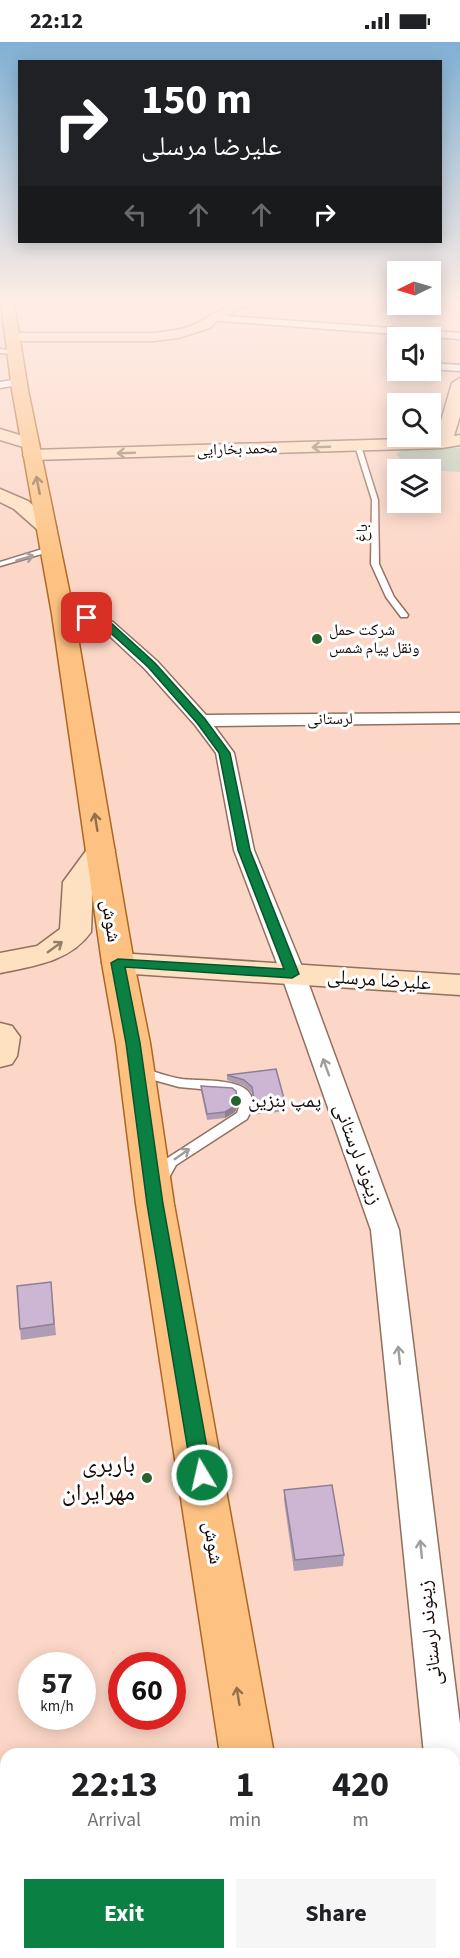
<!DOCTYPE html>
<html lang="en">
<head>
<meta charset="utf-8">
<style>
	:root { --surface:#fff; --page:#f6f6f6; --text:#202124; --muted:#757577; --accent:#0b8043 }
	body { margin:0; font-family:"Source Sans 3","Noto Naskh Arabic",sans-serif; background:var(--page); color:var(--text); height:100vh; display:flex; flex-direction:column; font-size:22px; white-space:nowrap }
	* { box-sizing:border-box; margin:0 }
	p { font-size:20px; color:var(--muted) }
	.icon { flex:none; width:33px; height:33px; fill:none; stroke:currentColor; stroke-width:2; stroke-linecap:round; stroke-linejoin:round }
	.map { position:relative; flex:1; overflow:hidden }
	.sheet { position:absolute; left:0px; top:1706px; width:460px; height:212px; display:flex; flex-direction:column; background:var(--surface); border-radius:18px 18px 0 0; box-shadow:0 3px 15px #0003 }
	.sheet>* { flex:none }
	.guide { position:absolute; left:18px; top:18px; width:424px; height:183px; border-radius:0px; box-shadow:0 3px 15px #0003; background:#202124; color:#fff; overflow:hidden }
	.needle { width:39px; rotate:265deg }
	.buttons { position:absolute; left:387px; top:219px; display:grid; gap:12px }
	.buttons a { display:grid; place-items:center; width:54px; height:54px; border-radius:0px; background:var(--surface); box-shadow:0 3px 15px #0003; font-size:30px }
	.speed { position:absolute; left:18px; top:1610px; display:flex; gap:12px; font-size:30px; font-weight:700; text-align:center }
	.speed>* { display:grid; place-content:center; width:78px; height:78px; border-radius:50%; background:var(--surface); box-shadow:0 3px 15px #0003; line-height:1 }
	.speed small { font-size:15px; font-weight:400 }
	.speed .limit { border:9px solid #d22; background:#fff; color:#111 }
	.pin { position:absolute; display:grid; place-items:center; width:51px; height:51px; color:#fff; margin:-26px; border-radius:12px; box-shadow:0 3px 9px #0006 }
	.me { position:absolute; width:66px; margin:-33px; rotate:351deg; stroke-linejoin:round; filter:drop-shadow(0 0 4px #0008) }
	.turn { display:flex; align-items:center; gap:21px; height:126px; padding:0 24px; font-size:27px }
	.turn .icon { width:78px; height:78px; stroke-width:2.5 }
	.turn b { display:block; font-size:42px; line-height:51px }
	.lanes { display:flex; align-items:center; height:57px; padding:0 24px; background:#0003; justify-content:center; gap:30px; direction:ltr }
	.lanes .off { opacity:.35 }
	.eta { display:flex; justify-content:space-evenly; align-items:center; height:102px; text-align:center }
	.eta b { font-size:36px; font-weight:700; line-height:42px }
	.button { display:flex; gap:12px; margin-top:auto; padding:12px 24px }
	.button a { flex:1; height:69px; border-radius:0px; background:var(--accent); color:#fff; font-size:24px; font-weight:700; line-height:69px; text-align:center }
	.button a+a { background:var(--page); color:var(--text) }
	.status { display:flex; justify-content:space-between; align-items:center; height:42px; padding:0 30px; background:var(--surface); direction:ltr }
	.status svg { height:16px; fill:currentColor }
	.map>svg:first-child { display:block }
</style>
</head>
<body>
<div class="status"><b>22:12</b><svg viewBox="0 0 49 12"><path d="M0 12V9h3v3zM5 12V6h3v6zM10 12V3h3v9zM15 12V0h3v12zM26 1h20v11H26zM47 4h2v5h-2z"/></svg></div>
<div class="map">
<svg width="460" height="1916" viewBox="0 0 460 1916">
	<rect width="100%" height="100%" fill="#fcd7c7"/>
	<path fill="#f4c9b5" d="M 267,261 L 383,261 L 417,264 L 416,270 L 405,270 L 404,274 L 357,273 L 353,276 L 251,268 Z"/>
	<path fill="#bdceba" d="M 460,406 L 460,430 L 409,427 L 396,412 L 404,407 Z"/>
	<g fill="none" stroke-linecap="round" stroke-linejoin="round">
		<defs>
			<path id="lane" d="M 0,307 L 17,310 L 14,312 L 0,311 Z
				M 358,402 L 361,404 L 378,458 L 379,522 L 394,555 L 408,573 L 407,575 L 401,575 L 386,555 L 371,522 L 372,458 L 355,404 Z
				M 49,505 L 52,505 L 52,509 L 0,524 L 0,520 Z
				M 141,1026 C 154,1029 168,1035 182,1037 C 207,1040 271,1033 247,1077 L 176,1123 L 166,1141 L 156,1141 L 154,1137 L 166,1117 L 237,1071 L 239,1065 L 238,1054 L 233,1050 L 179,1045 L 136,1033 L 135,1030 L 136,1027 Z"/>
			<path id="street" d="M 212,273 L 460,291 L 460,297 L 208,278 L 208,274 Z
				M 430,321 L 460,323 L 460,329 L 430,327 Z
				M 19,337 L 23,338 L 23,342 L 0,346 L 0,340 Z
				M 63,567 L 113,580 L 157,619 L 206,673 L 460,671 L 460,681 L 214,684 L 234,711 L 254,808 L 305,932 L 399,1188 L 460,1682 L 460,1721 L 454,1727 L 454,1712 L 424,1712 L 371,1188 L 281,932 L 234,808 L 216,711 L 195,683 L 145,627 L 101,586 L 57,575 L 55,572 L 57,569 Z
				M 454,1892 L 460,1895 L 460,1916 L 425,1916 L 425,1911 L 454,1911 Z"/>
			<path id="secondary" d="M 235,261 L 252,261 L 217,279 L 210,286 L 178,296 L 153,299 L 12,299 L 5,295 L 12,291 L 153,291 C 168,289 188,288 201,279 C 212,272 222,266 235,261 Z
				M 460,336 L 460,374 L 454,394 L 460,393 L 460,403 L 442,406 L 32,418 L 26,417 L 23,413 L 26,409 L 32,408 L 436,396 L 452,341 Z
				M 0,387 L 36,398 L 39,402 L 36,406 L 30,407 L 0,398 Z
				M 0,447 L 28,459 L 53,481 L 56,485 L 53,489 L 39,489 L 14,467 L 0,460 Z
				M 101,799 L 111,802 L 115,808 L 93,840 L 91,890 C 70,920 33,924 0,931 L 0,911 L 37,904 L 60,887 L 63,840 L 91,802 Z
				M 118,911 L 460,933 L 460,953 L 118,931 L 107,928 L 102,921 L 107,914 Z
				M 0,981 L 12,984 L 20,995 L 17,1014 L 12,1022 L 0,1025 Z
				M 0,1773 L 6,1775 L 6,1844 L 0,1841 Z
				M 6,1889 L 6,1911 L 54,1911 L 54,1916 L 0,1916 L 0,1897 Z"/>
			<path id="primary" d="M 1,261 L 14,261 L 28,348 L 74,572 L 134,921 L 150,1001 L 174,1162 L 274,1712 L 220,1712 L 136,1162 L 116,1001 L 102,921 L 52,572 L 12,348 Z
				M 250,1911 L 310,1911 L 311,1916 L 251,1916 Z"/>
		</defs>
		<use href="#lane" stroke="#907061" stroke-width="3"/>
		<use href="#street" stroke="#907061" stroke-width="3"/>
		<use href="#secondary" stroke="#907061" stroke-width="3"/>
		<use href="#primary" stroke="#ab6720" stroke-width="3"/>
		<use href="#lane" fill="#fff" fill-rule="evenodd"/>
		<use href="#street" fill="#fff" fill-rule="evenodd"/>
		<use href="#secondary" fill="#fee1c1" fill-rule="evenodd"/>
		<use href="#primary" fill="#fdc282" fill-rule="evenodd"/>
	</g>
	<path fill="#af9db5" d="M 276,1027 L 286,1064 L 286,1069 L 251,1073 L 251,1068 L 254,1059 L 252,1051 L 244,1044 L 227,1038 L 227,1033 Z
		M 201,1044 L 237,1059 L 237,1065 L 235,1070 L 225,1076 L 207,1078 L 201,1049 Z
		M 51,1240 L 56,1293 L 21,1298 L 20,1287 Z
		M 284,1448 L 344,1513 L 343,1524 L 294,1529 L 284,1458 Z
		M 57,1911 L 128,1911 L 123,1915 L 77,1916 L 58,1916 Z"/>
	<path fill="#8f7f94" d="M 237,1059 L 237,1065 L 235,1070 L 225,1076 L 225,1070 Z"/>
	<path fill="#ccb6d3" stroke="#8f7f94" stroke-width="1.5" d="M 276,1027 L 286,1064 L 251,1068 L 254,1057 L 252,1045 L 244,1038 L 227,1033 Z
		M 201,1044 L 232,1046 L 236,1049 L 237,1059 L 235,1064 L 225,1070 L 207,1072 Z
		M 51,1240 L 54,1282 L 20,1287 L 17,1244 Z
		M 332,1443 L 344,1513 L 295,1518 L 284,1448 Z"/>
	<defs><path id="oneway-shaft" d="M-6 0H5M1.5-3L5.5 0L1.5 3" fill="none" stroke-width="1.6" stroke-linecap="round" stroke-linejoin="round" transform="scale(1.5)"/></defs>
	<g stroke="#95806c">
		<use href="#oneway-shaft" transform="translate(321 405) rotate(178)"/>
		<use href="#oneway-shaft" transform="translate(126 411) rotate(178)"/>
		<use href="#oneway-shaft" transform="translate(55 905) rotate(-36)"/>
	</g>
	<g stroke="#956f4a">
		<use href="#oneway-shaft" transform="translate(38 443) rotate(-101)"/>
		<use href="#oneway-shaft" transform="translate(96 780) rotate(-99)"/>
		<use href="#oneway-shaft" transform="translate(238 1654) rotate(-99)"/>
	</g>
	<g stroke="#a19d9b">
		<use href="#oneway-shaft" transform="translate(25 516) rotate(-16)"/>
		<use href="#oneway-shaft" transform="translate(326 1025) rotate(-110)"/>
		<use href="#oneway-shaft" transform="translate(182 1112) rotate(-35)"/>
		<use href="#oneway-shaft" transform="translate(399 1313) rotate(-96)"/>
		<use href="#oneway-shaft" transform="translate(421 1507) rotate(-96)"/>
	</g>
	<linearGradient id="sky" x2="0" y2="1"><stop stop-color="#7fb0d4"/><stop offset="0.49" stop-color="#feede6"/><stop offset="1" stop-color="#feede6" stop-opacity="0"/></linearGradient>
	<rect width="460" height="529" fill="url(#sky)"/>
	<path fill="#0b8043" stroke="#07532c" stroke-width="1.5" d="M 87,573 L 111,581 L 155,621 L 205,677 L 230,711 L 250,808 L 299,932 L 292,936 L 125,925 L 140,1001 L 163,1162 L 212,1433 L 209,1439 L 202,1442 L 195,1439 L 192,1433 L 147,1162 L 126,1001 L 111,921 L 118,917 L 284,927 L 238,808 L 219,711 L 197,681 L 148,625 L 104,585 L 83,578 L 83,574 Z"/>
	<g fill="#27642d" stroke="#fff" stroke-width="2">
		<circle cx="317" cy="597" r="6"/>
		<circle cx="236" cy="1059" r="6"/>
		<circle cx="147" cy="1436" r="6"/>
	</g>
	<g text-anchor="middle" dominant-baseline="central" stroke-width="6" stroke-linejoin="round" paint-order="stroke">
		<g font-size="16" fill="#150905" stroke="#fff">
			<text transform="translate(237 407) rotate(-2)">محمد بخارایی</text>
			<text transform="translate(362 491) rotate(-89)">باغ</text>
			<text transform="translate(330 677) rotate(-1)">لرستانی</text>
		</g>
		<g font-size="16" fill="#150905" stroke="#fff" text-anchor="start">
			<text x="329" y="588">شرکت حمل<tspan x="329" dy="18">ونقل پیام شمس</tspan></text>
		</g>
		<g font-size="20" fill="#150905" stroke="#fff">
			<text transform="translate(111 879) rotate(81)">شوش</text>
			<text transform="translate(379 938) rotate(4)">علیرضا مرسلی</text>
			<text transform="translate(358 1112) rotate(70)">زینوند لرستانی</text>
			<text transform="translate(213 1501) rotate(81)">شوش</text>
			<text transform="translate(430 1591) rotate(-96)">زینوند لرستانی</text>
		</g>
		<g font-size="20" fill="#150905" stroke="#fff" text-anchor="start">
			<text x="248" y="1059">پمپ بنزین</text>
		</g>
		<g font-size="24" fill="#150905" stroke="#fff" text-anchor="end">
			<text x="135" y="1422">باربری<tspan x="135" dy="28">مهرایران</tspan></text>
		</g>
	</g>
</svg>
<div class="buttons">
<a><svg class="needle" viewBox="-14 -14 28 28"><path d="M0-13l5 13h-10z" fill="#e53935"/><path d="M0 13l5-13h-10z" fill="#757577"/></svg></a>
<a><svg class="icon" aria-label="sound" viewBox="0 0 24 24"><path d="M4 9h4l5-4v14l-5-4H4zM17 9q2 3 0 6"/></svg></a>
<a><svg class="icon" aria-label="search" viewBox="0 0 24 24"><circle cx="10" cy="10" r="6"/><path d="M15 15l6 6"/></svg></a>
<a><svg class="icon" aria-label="layers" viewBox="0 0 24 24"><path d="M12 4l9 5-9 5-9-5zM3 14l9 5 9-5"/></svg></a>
</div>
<div class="speed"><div>57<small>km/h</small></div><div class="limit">60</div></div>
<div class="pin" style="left:87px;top:576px;background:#d93025"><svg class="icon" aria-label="arrive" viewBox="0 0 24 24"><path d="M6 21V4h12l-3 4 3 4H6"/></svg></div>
<svg class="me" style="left:202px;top:1433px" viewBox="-20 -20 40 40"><circle r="17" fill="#0b8043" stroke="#fff" stroke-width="3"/><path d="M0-11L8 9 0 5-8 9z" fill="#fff"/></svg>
<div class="guide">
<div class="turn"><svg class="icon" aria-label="right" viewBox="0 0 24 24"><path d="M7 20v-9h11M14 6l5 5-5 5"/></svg><div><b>150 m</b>علیرضا مرسلی</div></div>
<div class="lanes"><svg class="icon off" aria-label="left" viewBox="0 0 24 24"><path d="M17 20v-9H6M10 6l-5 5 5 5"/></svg><svg class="icon off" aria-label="ahead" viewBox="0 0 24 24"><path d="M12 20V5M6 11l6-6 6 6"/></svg><svg class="icon off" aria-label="ahead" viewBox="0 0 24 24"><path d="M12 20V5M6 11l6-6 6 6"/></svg><svg class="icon" aria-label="right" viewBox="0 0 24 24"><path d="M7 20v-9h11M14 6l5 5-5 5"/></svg></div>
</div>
<section class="sheet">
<div class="eta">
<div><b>22:13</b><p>Arrival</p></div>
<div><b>1</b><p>min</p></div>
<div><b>420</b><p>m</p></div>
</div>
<div class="button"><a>Exit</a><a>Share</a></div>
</section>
</div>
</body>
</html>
